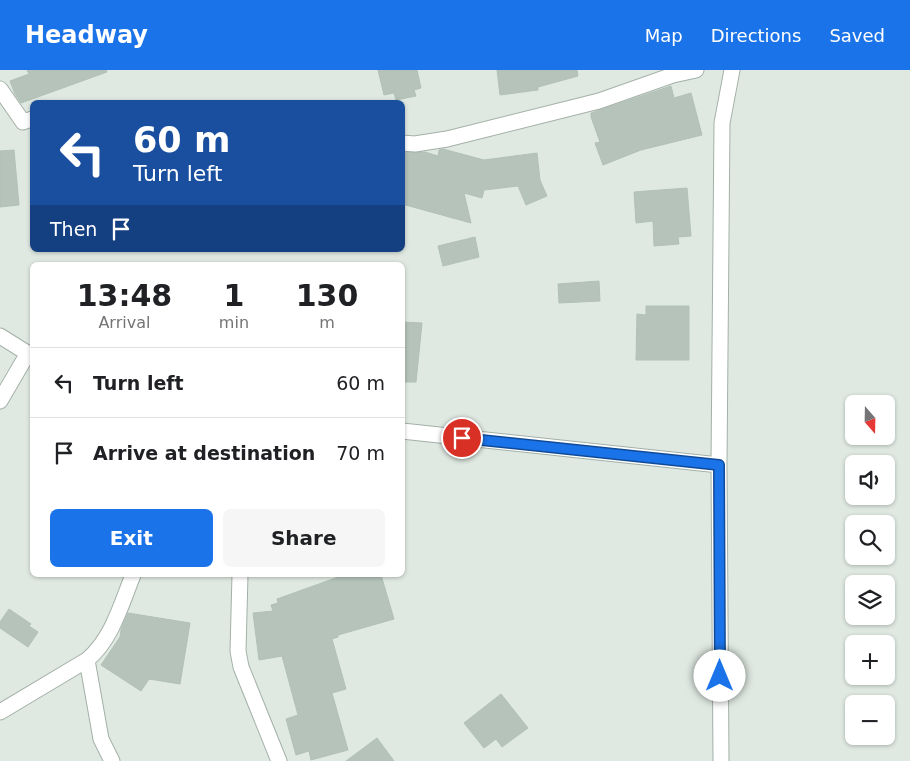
<!DOCTYPE html>
<html lang="en">
<head>
<meta charset="utf-8">
<style>
	:root { --surface:#fff; --page:#f6f6f6; --text:#202124; --muted:#757577; --line:#e0e0e0; --accent:#1a73e8 }
	body { margin:0; font-family:"DejaVu Sans",sans-serif; background:var(--page); color:var(--text); height:100vh; display:flex; flex-direction:column; font-size:19px; white-space:nowrap }
	* { box-sizing:border-box; margin:0 }
	p { font-size:16px; color:var(--muted) }
	.icon { flex:none; width:28px; height:28px; fill:none; stroke:currentColor; stroke-width:2; stroke-linecap:round; stroke-linejoin:round }
	.map { position:relative; flex:1; overflow:hidden }
	.drawer { position:absolute; left:30px; top:192px; width:375px; height:315px; display:flex; flex-direction:column; background:var(--surface); border-radius:8px; box-shadow:0 1px 4px #0004 }
	.drawer>* { flex:none }
	.banner { position:absolute; left:30px; top:30px; width:375px; height:152px; border-radius:8px; box-shadow:0 1px 4px #0004; background:#1a4fa0; color:#fff; overflow:hidden }
	.needle { width:32px; rotate:160deg }
	.buttons { position:absolute; left:845px; top:325px; display:grid; gap:10px }
	.buttons a { display:grid; place-items:center; width:50px; height:50px; border-radius:8px; background:var(--surface); box-shadow:0 1px 4px #0004; font-size:25px }
	.pin { position:absolute; display:grid; place-items:center; width:42px; height:42px; color:#fff; margin:-21px; border:2px solid #fff; border-radius:50%; box-shadow:0 1px 5px #0007 }
	.me { position:absolute; width:55px; margin:-28px; rotate:0deg; stroke-linejoin:round; filter:drop-shadow(0 0 4px #0008) }
	.turn { display:flex; align-items:center; gap:18px; height:105px; padding:0 20px; font-size:22px }
	.turn .icon { width:65px; height:65px; stroke-width:2.5 }
	.turn b { display:block; font-size:35px; line-height:42px }
	.then { display:flex; align-items:center; height:48px; padding:0 20px; background:#0003; gap:10px; font-size:19px }
	.eta { display:flex; justify-content:space-evenly; align-items:center; height:85px; text-align:center }
	.eta b { font-size:30px; font-weight:800; line-height:35px }
	.button { display:flex; gap:10px; margin-top:auto; padding:10px 20px }
	.button a { flex:1; height:58px; border-radius:8px; background:var(--accent); color:#fff; font-size:20px; font-weight:800; line-height:58px; text-align:center }
	.button a+a { background:var(--page); color:var(--text) }
	ul { padding:0; list-style:none }
	li { display:flex; align-items:center; gap:15px; height:70px; padding:0 20px; border-top:1px solid var(--line) }
	li div { flex:1 }
	li b { display:block; font-size:19px }
	li em { font-style:normal }
	header { display:flex; align-items:center; gap:30px; box-sizing:border-box; height:70px; padding:0 25px; background:var(--accent); color:#fff }
	header strong { font-size:24px }
	nav { display:flex; gap:28px; margin-inline-start:auto; font-size:18px }
	.map>svg:first-child { display:block }
</style>
</head>
<body>
<header>
<strong>Headway</strong>
<nav><a>Map</a><a>Directions</a><a>Saved</a></nav>
</header>
<div class="map">
<svg width="910" height="691" viewBox="0 0 910 691">
	<rect width="100%" height="100%" fill="#dfe9e2"/>
	<path fill="#b5c3bb" stroke="#b2c1b8" d="M 27,0 L 106,0 L 107,2 L 21,33 L 15,24 L 10,11 L 29,4 Z
		M 378,0 L 417,0 L 421,18 L 414,20 L 416,26 L 396,30 L 394,23 L 384,25 Z
		M 497,0 L 577,0 L 578,6 L 538,17 L 538,20 L 500,25 Z
		M 671,16 L 674,28 L 691,23 L 702,65 L 641,80 L 603,95 L 595,73 L 600,72 L 591,47 L 591,43 Z
		M 443,79 L 484,90 L 537,83 L 540,110 L 547,126 L 526,135 L 518,116 L 484,120 L 482,128 L 464,123 L 471,153 L 402,134 L 402,82 L 425,82 L 438,86 L 439,80 Z
		M 14,80 L 19,135 L 0,137 L 0,81 Z
		M 687,118 L 691,166 L 678,167 L 679,174 L 654,176 L 653,151 L 636,153 L 634,122 Z
		M 475,167 L 479,187 L 443,196 L 438,176 Z
		M 599,211 L 600,231 L 559,233 L 558,214 Z
		M 646,236 L 689,236 L 689,290 L 636,290 L 637,244 L 646,245 Z
		M 402,252 L 422,253 L 416,312 L 402,312 Z
		M 344,505 L 381,505 L 394,549 L 338,565 L 338,567 L 332,569 L 346,619 L 332,623 L 348,680 L 311,690 L 309,681 L 296,685 L 286,649 L 298,645 L 282,586 L 259,590 L 253,543 L 273,541 L 271,535 L 278,533 L 277,529 Z
		M 9,539 L 31,554 L 29,556 L 38,562 L 28,577 L 0,558 L 0,552 Z
		M 128,543 L 190,553 L 180,614 L 149,609 L 141,621 L 101,595 L 120,567 L 121,560 Z
		M 501,624 L 528,658 L 502,677 L 496,669 L 484,678 L 464,653 Z
		M 377,668 L 394,691 L 346,691 Z"/>
	<g fill="none" stroke-linecap="round" stroke-linejoin="round">
		<defs>
			<path id="minor" d="M 0,19 L 23,52 L 32,49
				M 402,73 L 415,74 L 447,69 L 599,31 L 673,5 L 696,0
				M 0,266 L 32,286
				M 0,331 L 28,283
				M 402,361 L 719,395
				M 240,505 L 238,581 L 241,597 L 279,691
				M 87,590 L 101,669 L 112,691
				M 0,642 L 87,590 C 112,569 121,535 133,505
				M 721,691 L 719,395 L 722,53 L 732,0"/>
		</defs>
		<use href="#minor" stroke="#a3b0a8" stroke-width="17"/>
		<use href="#minor" stroke="#fff" stroke-width="15"/>
	</g>
	<g fill="none" stroke-linecap="round" stroke-linejoin="round">
		<defs>
			<path id="route" d="M 462,368 L 719,395 L 720,606"/>
		</defs>
		<use href="#route" stroke="#114b97" stroke-width="12"/>
		<use href="#route" stroke="#1a73e8" stroke-width="9"/>
	</g>
</svg>
<div class="buttons">
<a><svg class="needle" viewBox="-14 -14 28 28"><path d="M0-13l5 13h-10z" fill="#e53935"/><path d="M0 13l5-13h-10z" fill="#757577"/></svg></a>
<a><svg class="icon" aria-label="sound" viewBox="0 0 24 24"><path d="M4 9h4l5-4v14l-5-4H4zM17 9q2 3 0 6"/></svg></a>
<a><svg class="icon" aria-label="search" viewBox="0 0 24 24"><circle cx="10" cy="10" r="6"/><path d="M15 15l6 6"/></svg></a>
<a><svg class="icon" aria-label="layers" viewBox="0 0 24 24"><path d="M12 4l9 5-9 5-9-5zM3 14l9 5 9-5"/></svg></a>
<a>+</a>
<a>−</a>
</div>
<div class="pin" style="left:462px;top:368px;background:#d93025"><svg class="icon" aria-label="arrive" viewBox="0 0 24 24"><path d="M6 21V4h12l-3 4 3 4H6"/></svg></div>
<svg class="me" style="left:720px;top:606px" viewBox="-20 -20 40 40"><circle r="19" fill="#fff"/><path d="M0-13L10 11 0 6-10 11z" fill="#1a73e8"/></svg>
<div class="banner">
<div class="turn"><svg class="icon" aria-label="left" viewBox="0 0 24 24"><path d="M17 20v-9H6M10 6l-5 5 5 5"/></svg><div><b>60 m</b>Turn left</div></div>
<div class="then">Then<svg class="icon" aria-label="arrive" viewBox="0 0 24 24"><path d="M6 21V4h12l-3 4 3 4H6"/></svg></div>
</div>
<section class="drawer">
<div class="eta">
<div><b>13:48</b><p>Arrival</p></div>
<div><b>1</b><p>min</p></div>
<div><b>130</b><p>m</p></div>
</div>
<ul>
<li><svg class="icon" aria-label="left" viewBox="0 0 24 24"><path d="M17 20v-9H6M10 6l-5 5 5 5"/></svg><div><b>Turn left</b></div><em>60 m</em></li>
<li><svg class="icon" aria-label="arrive" viewBox="0 0 24 24"><path d="M6 21V4h12l-3 4 3 4H6"/></svg><div><b>Arrive at destination</b></div><em>70 m</em></li>
</ul>
<div class="button"><a>Exit</a><a>Share</a></div>
</section>
</div>
</body>
</html>
